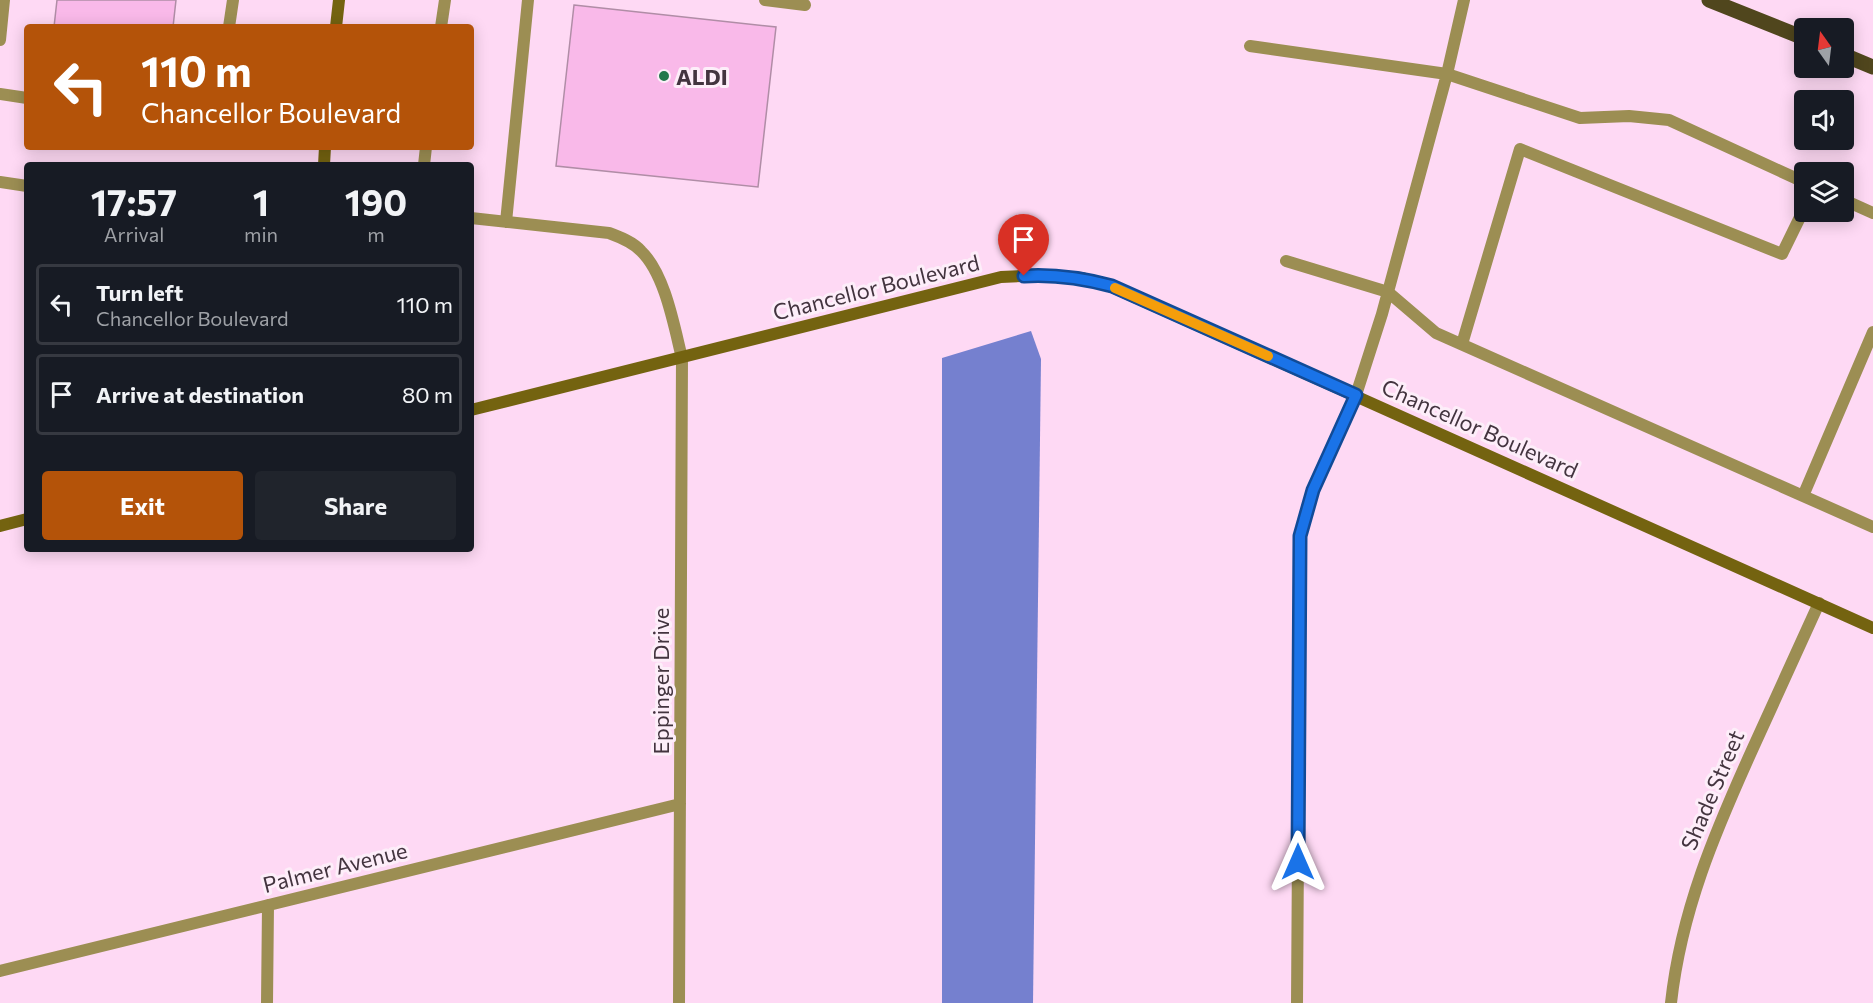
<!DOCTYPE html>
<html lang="en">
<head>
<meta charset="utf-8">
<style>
	:root { --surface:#171b24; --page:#20242c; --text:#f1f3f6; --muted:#9ea1a6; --line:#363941; --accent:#b45309 }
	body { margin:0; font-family:Commissioner,sans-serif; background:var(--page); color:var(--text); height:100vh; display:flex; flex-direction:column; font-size:22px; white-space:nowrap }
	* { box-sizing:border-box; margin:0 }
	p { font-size:20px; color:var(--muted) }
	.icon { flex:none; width:33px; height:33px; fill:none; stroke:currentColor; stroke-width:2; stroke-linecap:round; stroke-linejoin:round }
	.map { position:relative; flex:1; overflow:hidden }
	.drawer { position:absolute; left:24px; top:162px; width:450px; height:390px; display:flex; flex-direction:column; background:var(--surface); border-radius:6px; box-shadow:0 3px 15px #0003 }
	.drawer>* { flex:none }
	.hud { position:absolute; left:24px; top:24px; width:450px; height:126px; border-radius:6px; box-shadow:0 3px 15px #0003; background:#b45309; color:#fff; overflow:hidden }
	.needle { width:39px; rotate:346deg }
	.controls { position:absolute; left:1794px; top:18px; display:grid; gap:12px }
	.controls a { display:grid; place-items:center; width:60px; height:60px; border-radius:6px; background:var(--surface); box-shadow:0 3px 15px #0003; font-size:30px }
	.pin { position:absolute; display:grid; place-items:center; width:51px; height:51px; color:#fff; margin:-62px -26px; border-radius:50% 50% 50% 0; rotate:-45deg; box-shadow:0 0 6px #0007 }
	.pin .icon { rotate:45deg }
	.me { position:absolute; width:66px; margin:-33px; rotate:0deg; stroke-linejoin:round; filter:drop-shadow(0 0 4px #0008) }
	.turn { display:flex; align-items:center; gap:21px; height:126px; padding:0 18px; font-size:27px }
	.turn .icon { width:78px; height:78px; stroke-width:2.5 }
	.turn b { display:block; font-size:42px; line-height:51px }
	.eta { display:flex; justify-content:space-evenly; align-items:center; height:102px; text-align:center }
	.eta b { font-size:36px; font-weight:700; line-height:42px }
	.primary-button { display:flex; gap:12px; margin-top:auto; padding:12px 18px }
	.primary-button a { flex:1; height:69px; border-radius:6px; background:var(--accent); color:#fff; font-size:24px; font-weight:700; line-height:69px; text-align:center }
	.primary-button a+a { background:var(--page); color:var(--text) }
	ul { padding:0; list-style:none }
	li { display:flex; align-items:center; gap:18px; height:81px; margin:0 12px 9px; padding:0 6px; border:3px solid var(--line); border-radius:6px }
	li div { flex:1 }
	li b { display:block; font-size:22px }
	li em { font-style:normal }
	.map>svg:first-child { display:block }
</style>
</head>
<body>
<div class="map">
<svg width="1873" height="1003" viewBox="0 0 1873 1003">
	<rect width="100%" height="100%" fill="#fed9f4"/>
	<path fill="#7580cf" d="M 1031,331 L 1041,359 L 1033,1003 L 942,1003 L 942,358 Z"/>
	<path fill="#f9b9e9" stroke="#b08da6" stroke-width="1.5" d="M 57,0 L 176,0 L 173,27 L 54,27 Z
		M 574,5 L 776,27 L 758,187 L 556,166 Z"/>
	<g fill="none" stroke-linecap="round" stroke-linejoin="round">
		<path stroke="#9c8e53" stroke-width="12" d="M 765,0 L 805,5
			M 1464,0 L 1447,74 L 1580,118 L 1629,116 L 1669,120 L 1804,182
			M 229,27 L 233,0
			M 441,27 L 445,0
			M 0,40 L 4,0
			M 1250,46 L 1447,74 L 1382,314 L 1356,395
			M 0,94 L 27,98
			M 424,165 L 426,147
			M 0,182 L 27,186
			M 1844,200 L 1873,213
			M 471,218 L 609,233 C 620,237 633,242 641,251 C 665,274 674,326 682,358
			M 506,222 L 528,0
			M 1286,261 L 1388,292 L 1436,333 L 1873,527
			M 1462,344 L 1520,149 L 1782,254 L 1804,209
			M 1803,496 L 1873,332"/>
		<path stroke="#9c8e53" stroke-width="12" d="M 0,971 L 680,804
			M 267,1003 L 268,905
			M 679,1003 L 682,358
			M 1297,1003 L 1300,536 L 1313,490 L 1356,395
			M 1671,1003 C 1681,911 1715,832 1753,748 C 1775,700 1797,652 1819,603"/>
		<path stroke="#746310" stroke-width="12" d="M 336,27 L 339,0
			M 324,165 L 325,147
			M 471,410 L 1001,277 L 1047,275 L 1082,278 L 1112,287 L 1873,628
			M 0,526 L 27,519"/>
		<path stroke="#50461d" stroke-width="15" d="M 1709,0 L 1804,38
			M 1844,55 L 1873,67"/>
	</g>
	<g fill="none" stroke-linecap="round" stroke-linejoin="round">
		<defs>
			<path id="route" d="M 1024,276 C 1055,274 1082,278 1112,286 L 1356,395 L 1313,490 L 1300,536 L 1298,862"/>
		</defs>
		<use href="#route" stroke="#114b97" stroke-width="15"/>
		<use href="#route" stroke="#1a73e8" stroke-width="10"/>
		<path stroke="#f59e0b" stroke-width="10" d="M 1115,288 L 1268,356"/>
	</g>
	<circle fill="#22784b" stroke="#fdeef9" stroke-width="2" cx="664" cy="76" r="6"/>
	<g text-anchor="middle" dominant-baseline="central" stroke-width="6" stroke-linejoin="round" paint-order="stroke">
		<g font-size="22" font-weight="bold" fill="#43343f" stroke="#fdeef9" text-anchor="start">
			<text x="676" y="76">ALDI</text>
		</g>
		<g font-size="22" fill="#43343f" stroke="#fdeef9">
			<text transform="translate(876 287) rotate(-14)">Chancellor Boulevard</text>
			<text transform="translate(1480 428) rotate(24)">Chancellor Boulevard</text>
			<text transform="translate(660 681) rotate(-90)">Eppinger Drive</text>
			<text transform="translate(1712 790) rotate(-67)">Shade Street</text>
			<text transform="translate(335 867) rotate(-14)">Palmer Avenue</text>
		</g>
	</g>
</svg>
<div class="controls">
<a><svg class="needle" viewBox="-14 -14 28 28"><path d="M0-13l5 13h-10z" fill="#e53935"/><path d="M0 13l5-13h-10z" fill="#9ea1a6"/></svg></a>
<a><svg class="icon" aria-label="sound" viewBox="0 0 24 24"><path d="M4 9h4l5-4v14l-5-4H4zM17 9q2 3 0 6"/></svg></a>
<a><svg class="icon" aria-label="layers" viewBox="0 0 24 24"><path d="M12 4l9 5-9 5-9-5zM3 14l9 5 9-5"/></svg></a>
</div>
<div class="pin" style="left:1024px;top:276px;background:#d93025"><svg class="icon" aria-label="arrive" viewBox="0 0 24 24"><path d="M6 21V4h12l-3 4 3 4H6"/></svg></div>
<svg class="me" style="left:1298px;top:862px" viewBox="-20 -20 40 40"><path d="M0-17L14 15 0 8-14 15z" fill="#1a73e8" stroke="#fff" stroke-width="4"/></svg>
<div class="hud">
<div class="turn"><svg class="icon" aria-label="left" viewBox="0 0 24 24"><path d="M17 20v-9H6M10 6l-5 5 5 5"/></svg><div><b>110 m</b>Chancellor Boulevard</div></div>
</div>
<section class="drawer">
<div class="eta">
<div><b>17:57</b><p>Arrival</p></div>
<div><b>1</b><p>min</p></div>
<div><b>190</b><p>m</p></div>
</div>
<ul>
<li><svg class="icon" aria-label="left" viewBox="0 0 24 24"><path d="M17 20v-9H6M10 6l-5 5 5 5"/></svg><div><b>Turn left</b><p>Chancellor Boulevard</p></div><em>110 m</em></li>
<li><svg class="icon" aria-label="arrive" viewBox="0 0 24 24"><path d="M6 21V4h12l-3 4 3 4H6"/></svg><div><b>Arrive at destination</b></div><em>80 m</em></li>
</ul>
<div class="primary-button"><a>Exit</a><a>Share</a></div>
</section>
</div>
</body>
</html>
